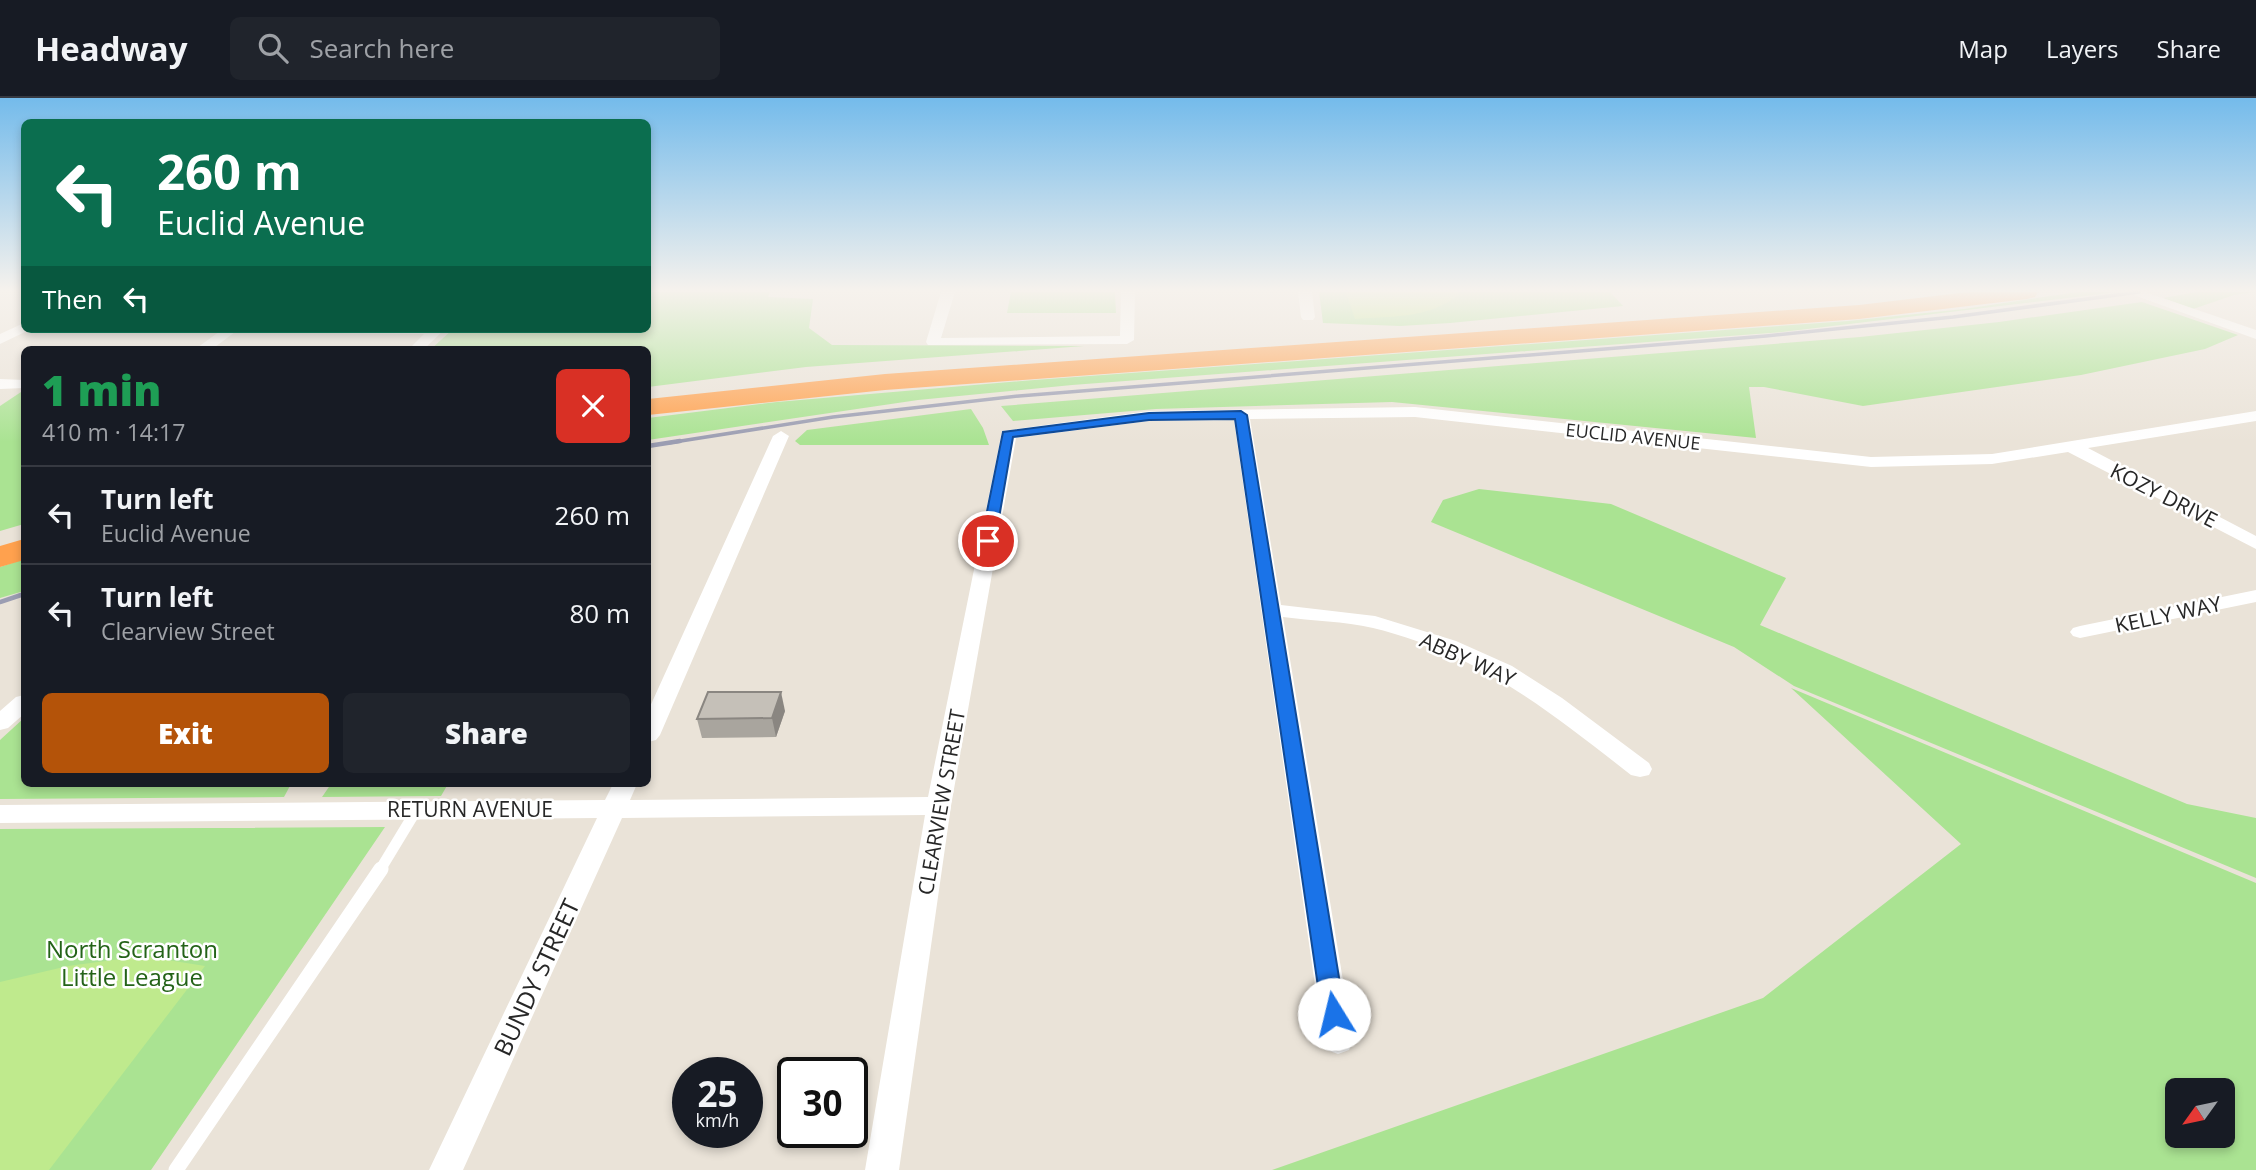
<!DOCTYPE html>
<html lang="en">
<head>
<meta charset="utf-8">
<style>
	:root { --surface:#171b24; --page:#20242c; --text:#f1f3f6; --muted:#9ea1a6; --line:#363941; --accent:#b45309 }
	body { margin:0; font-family:"Open Sans",sans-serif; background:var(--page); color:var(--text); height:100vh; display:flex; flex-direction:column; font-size:26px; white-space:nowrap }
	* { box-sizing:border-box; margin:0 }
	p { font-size:23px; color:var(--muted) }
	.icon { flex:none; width:38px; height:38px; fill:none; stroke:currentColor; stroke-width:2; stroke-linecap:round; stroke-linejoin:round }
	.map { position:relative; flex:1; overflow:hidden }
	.drawer { position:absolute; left:21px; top:248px; width:630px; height:441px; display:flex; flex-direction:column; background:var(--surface); border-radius:10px; box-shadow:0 4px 10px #0003 }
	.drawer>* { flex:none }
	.top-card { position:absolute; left:21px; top:21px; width:630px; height:214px; border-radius:10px; box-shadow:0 4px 10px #0003; background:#0b6e4f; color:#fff; overflow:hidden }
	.needle { width:46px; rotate:237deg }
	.fabs { position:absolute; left:2165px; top:980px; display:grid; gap:14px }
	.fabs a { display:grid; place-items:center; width:70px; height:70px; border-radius:10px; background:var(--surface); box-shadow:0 4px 10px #0003; font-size:35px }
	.speed { position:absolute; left:672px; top:959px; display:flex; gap:14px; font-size:35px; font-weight:700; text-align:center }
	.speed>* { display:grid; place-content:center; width:91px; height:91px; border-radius:50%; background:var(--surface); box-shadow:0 4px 10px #0003; line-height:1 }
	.speed small { font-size:18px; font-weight:400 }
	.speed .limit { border:4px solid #111; border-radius:10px; background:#fff; color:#111 }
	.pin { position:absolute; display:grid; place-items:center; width:60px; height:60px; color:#fff; margin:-30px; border:4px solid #fff; border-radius:50%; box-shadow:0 2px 7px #0007 }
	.me { position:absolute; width:77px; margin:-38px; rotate:351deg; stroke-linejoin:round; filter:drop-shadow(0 0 5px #0008) }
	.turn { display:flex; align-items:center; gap:24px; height:147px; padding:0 21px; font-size:32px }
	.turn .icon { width:91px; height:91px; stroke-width:2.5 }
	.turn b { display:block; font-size:49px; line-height:60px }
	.then { display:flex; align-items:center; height:66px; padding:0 21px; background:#0003; gap:14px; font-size:26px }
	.round { display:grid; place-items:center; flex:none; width:74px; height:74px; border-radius:10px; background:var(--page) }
	.summary { display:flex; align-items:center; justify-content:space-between; height:119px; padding:0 21px }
	h1 { font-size:42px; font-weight:800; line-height:52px; color:#1e9e55 }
	.action { display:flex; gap:14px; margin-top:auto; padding:14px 21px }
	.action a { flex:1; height:80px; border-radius:10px; background:var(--accent); color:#fff; font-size:28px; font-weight:800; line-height:80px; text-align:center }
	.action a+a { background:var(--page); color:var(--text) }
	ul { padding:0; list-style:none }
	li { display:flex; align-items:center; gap:21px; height:98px; padding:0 21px; border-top:2px solid var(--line) }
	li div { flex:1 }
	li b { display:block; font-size:26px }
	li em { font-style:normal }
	header { display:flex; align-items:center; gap:42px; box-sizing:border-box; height:98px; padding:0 35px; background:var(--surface); border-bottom:2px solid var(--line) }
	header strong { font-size:33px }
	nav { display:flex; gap:38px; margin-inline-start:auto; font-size:24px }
	.search { width:490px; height:63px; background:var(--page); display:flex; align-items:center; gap:18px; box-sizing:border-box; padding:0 24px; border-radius:10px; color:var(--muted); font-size:26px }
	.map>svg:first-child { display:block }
</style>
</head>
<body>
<header>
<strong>Headway</strong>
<div class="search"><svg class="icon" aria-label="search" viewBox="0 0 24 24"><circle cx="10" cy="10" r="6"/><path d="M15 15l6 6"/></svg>Search here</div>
<nav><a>Map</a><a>Layers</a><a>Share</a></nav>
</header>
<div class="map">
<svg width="2256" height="1072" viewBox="0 0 2256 1072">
	<rect width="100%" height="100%" fill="#eae3d8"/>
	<path fill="#aae392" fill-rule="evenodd" d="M 648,194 L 770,194 L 768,199 L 813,201 L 809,230 L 832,247 L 1084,248 L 806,269 L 648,289 L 648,252 L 430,252 L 453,231 L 648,231 Z
		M 1011,194 L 1115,194 L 1116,215 L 1007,215 Z
		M 1319,194 L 1610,194 L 1623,208 L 1450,225 L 1400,228 L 1323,225 Z
		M 2077,194 L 2117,194 L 1782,234 L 1072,287 L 918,302 L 648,342 L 648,320 L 777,304 L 1034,282 L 1848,223 L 1964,211 Z
		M 2196,194 L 2256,194 L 2234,197 L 2193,211 L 2163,200 Z
		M 2142,204 L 2238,237 L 2205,251 L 2081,277 L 1863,308 L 1764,289 L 1749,289 L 1756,340 L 1392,304 L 1156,311 L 1013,323 L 1001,308 L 1860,239 L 1999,224 Z
		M 24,292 L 24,426 L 0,433 L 0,308 Z
		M 971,311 L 983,330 L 989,347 L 800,347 L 795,343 L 807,332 Z
		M 1479,391 L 1611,406 L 1786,480 L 1760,527 L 2187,706 L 2256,720 L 2256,780 L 1794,588 L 1734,549 L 1431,424 L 1443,402 Z
		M 24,461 L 24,493 L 0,500 L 0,469 Z
		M 1791,590 L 2256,785 L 2256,1072 L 1272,1072 L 1763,900 L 1961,746 ZM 2177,992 L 2222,992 L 2222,1038 L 2177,1038 Z
		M 24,620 L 24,686 L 291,686 L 284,699 L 0,701 L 0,642 Z
		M 331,686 L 448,686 L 441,698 L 322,699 Z
		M 385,729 L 151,1072 L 0,1072 L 0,731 Z"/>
	<path fill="#bfea8d" d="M 1346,194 L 1458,194 L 1458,197 C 1429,221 1391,218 1355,221 Z
		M 143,858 L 205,868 L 49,1072 L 0,1072 L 0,884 L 68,868 Z"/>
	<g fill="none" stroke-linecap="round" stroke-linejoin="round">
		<path stroke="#fff" stroke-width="11" d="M 380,772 L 417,711"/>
		<path stroke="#fff" stroke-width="15" d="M 176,1072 L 381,771"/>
		<path fill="#fff" fill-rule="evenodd" d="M 941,194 L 955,194 L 941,240 L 1120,238 L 1121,194 L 1135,194 L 1134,242 L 1127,246 L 928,247 L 926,244 Z
			M 1298,194 L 1312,194 L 1315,219 L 1313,222 L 1303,222 L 1301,219 Z
			M 2125,194 L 2145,194 L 2256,232 L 2256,241 Z
			M 24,225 L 24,231 L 29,232 L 0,246 L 0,236 Z
			M 223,231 L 239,231 L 211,252 L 194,252 Z
			M 323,231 L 445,231 L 423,252 L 408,252 L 424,236 L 330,235 Z
			M 0,281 L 24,282 L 24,290 L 0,291 Z
			M 1415,309 L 1871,359 L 1992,356 L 2256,313 L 2256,323 L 2088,350 L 2256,438 L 2256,451 L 2068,354 L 1992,366 L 1871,369 L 1415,319 L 1250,321 L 1281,507 L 1375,518 L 1456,543 L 1512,568 L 1562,600 L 1649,665 L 1652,671 L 1649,677 L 1640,679 L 1631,677 C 1548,612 1479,556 1373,530 C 1344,523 1312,523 1283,519 L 1353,943 L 1349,952 L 1338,956 L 1327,952 L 1323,943 L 1234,322 L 1149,323 L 1016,340 L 951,708 L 899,1072 L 865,1072 L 925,717 L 622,720 L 463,1072 L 429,1072 L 597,720 L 0,725 L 0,707 L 605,702 L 613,686 L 637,686 L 630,702 L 928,699 L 1002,333 L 1149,313 Z
			M 781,333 L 789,338 L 660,637 L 656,642 L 648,644 L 648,613 L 773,338 Z
			M 2256,492 L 2256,504 L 2080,540 L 2073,538 L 2070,534 L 2073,530 L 2080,528 Z
			M 24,597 L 24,616 L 8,630 L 0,632 L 0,613 L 16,599 Z"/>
		<path fill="#ffa14e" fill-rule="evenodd" d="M 1968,194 L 2038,194 L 2035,199 L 2027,201 L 1859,221 L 885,292 L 648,317 L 648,301 L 885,276 L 1859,207 Z
			M 24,441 L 24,462 L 0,469 L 0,448 Z"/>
		<path stroke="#9b9db2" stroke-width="3.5" d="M 668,345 L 833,319 L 1019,298 L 1766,238 L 1953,219 L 2139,194"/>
		<path stroke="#9b9db2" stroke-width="4.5" d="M 648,348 L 680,343
			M 0,504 L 24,496"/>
	</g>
	<path fill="#a9a59e" d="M 785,613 L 776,639 L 702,640 L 697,621 Z"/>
	<path fill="#8a8681" d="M 781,594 L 785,613 L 776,639 L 772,620 Z"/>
	<path fill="#c5c0b8" stroke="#8a8681" stroke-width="2" d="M 708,594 L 781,594 L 772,620 L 697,621 Z"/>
	<linearGradient id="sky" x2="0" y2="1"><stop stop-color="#74bbeb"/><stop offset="0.56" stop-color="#f6f2ed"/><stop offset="1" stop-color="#f6f2ed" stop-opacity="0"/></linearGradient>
	<rect width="2256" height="344" fill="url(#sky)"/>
	<path fill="#1a73e8" stroke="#114b97" stroke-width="2" d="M 1241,313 L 1247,317 L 1345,916 L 1341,923 L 1334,925 L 1326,923 L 1322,916 L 1235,321 L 1149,322 L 1013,339 L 995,443 L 988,447 L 981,443 L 1003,334 L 1149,315 Z"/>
	<g text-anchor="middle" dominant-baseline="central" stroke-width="5" stroke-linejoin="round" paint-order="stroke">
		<g font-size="18" fill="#272727" stroke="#fff">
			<text transform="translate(1633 338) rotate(6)">EUCLID AVENUE</text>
		</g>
		<g font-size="21" fill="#272727" stroke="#fff">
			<text transform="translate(2164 397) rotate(27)">KOZY DRIVE</text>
			<text transform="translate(2168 516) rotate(-12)">KELLY WAY</text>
			<text transform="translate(1468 561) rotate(24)">ABBY WAY</text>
			<text transform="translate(941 704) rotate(-80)">CLEARVIEW STREET</text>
			<text x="470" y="711">RETURN AVENUE</text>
		</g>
		<g font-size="24" fill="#246318" stroke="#fff">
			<text x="132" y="850">North Scranton<tspan x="132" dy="28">Little League</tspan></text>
		</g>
		<g font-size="24" fill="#272727" stroke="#fff">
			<text transform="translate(536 879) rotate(-65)">BUNDY STREET</text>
		</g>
	</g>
</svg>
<div class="fabs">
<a><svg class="needle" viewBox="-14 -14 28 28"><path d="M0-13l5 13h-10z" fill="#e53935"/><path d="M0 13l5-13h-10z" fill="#9ea1a6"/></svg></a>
</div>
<div class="speed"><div>25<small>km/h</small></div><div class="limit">30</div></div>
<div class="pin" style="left:988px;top:443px;background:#d93025"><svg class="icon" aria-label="arrive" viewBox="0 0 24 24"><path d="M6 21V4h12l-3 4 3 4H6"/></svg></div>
<svg class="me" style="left:1334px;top:916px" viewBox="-20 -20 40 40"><circle r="19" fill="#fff"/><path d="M0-13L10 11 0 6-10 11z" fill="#1a73e8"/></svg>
<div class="top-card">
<div class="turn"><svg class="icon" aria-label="left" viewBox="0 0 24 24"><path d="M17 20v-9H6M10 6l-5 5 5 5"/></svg><div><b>260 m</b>Euclid Avenue</div></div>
<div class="then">Then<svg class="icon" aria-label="left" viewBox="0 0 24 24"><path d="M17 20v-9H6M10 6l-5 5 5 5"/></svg></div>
</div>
<section class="drawer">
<div class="summary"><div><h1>1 min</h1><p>410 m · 14:17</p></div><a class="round" style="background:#d93025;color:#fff"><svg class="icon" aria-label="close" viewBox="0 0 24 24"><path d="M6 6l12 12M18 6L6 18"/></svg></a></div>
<ul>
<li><svg class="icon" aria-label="left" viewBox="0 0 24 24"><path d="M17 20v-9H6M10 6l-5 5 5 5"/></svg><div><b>Turn left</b><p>Euclid Avenue</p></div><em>260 m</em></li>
<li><svg class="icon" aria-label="left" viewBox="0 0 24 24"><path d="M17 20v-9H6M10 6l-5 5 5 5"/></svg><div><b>Turn left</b><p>Clearview Street</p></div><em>80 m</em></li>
</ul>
<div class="action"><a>Exit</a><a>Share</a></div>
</section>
</div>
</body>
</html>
